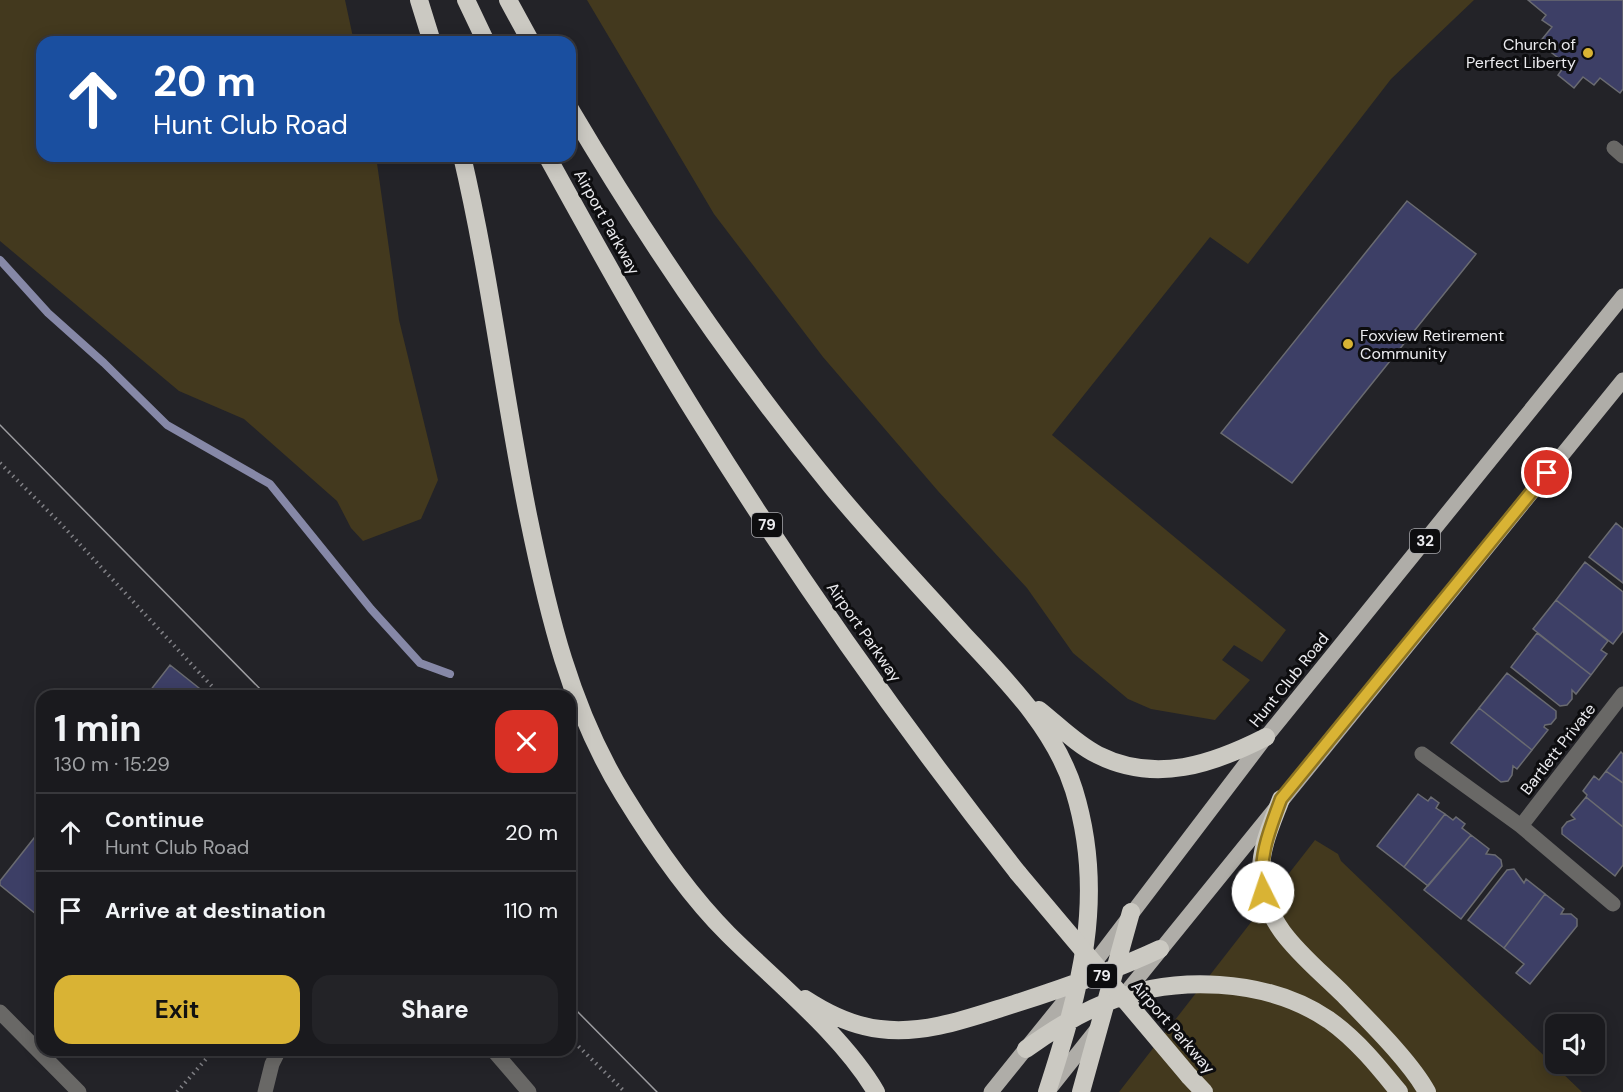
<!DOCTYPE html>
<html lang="en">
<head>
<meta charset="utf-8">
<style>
	:root { --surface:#1a1a1e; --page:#232327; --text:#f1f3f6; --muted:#9fa1a4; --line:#38383c; --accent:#d9b334 }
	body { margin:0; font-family:"DM Sans",sans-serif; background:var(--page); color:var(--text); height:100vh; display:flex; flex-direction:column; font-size:22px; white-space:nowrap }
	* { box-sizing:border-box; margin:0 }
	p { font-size:20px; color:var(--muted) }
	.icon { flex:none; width:33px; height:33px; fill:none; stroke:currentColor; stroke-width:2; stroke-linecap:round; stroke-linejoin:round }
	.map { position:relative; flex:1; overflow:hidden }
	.side { position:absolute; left:36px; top:690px; width:540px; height:366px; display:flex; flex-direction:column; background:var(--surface); border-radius:18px; box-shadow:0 3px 15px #0003,0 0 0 2px var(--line) }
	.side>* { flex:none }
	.banner { position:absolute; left:36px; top:36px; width:540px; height:126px; border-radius:18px; box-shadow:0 3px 15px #0003,0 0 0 2px var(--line); background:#1a4fa0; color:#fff; overflow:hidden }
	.fabs { position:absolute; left:1545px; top:1014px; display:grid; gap:12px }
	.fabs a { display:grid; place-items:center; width:60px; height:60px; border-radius:12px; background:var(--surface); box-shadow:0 3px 15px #0003,0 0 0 2px var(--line); font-size:30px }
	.pin { position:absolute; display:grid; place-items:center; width:51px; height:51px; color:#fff; margin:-26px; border:3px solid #fff; border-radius:50%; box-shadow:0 2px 6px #0007 }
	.me { position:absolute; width:66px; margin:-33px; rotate:356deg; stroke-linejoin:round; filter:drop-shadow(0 0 4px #0008) }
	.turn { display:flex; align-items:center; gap:21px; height:126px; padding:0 18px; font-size:27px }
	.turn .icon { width:78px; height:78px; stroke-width:2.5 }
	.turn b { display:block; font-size:42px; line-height:51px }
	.round { display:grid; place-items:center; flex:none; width:63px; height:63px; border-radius:18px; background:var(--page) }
	.summary { display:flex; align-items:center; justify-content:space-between; height:102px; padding:0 18px }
	h1 { font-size:36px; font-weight:700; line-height:45px }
	.cta { display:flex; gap:12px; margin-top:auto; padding:12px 18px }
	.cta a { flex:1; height:69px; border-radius:18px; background:var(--accent); color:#111; font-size:24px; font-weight:700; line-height:69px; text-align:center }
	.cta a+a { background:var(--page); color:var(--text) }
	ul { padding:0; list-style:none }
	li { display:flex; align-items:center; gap:18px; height:78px; padding:0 18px; border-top:2px solid var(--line) }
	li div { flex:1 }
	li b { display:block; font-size:22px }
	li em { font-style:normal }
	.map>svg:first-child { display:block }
</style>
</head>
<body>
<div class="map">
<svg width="1623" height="1092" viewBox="0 0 1623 1092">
	<rect width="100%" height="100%" fill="#232328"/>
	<path fill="#43391e" d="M 0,0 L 345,0 L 354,42 L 42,42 L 42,156 L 376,156 L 399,320 L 438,480 L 421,519 L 363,541 L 351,528 L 337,501 L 244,419 L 179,391 L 0,241 Z
		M 587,0 L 1474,0 L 1391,79 L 1248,264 L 1210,237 L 1052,435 L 1286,630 L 1262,662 L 1234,645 L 1222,660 L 1250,680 L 1215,720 L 1151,709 L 1128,699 L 1073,653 L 1027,588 L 938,491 L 823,357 L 714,214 Z
		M 1315,840 L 1338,854 L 1341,861 L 1582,1092 L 1119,1092 Z"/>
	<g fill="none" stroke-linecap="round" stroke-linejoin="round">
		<path stroke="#8688a7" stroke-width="8" d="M 0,260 L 48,313 L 104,363 L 167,425 L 270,484 L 371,609 L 420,663 L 450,674"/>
	</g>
	<path fill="#3d3f66" stroke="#6a6b71" stroke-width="1.5" d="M 1528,0 L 1623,0 L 1623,89 L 1620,93 L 1600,78 L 1594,85 L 1583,77 L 1574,88 L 1558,75 L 1566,64 L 1539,43 L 1552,27 L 1542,20 L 1546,15 Z
		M 1407,201 L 1476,254 L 1292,483 L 1221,433 Z
		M 1616,523 L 1623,529 L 1623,583 L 1589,557 Z
		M 1585,562 L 1623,592 L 1623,631 L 1613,644 L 1556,600 Z
		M 1556,600 L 1608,641 L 1601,650 L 1607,654 L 1591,675 L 1533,629 Z
		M 1537,633 L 1591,675 L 1576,694 L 1572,690 L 1572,699 L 1567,705 L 1560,706 L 1511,667 Z
		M 170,665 L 209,696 L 146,696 Z
		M 1507,673 L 1556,711 L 1556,718 L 1551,724 L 1545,725 L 1544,727 L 1548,730 L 1532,750 L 1479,708 Z
		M 1479,708 L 1532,750 L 1517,769 L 1513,766 L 1512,775 L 1508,781 L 1501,782 L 1451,743 Z
		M 1621,752 L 1623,754 L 1623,783 L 1606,771 Z
		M 1606,771 L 1623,783 L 1623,827 L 1586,797 L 1587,795 L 1583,791 L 1594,776 L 1599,780 Z
		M 1418,794 L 1428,801 L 1431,797 L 1439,803 L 1436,808 L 1445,814 L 1404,867 L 1377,846 Z
		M 1586,797 L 1623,827 L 1623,865 L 1615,876 L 1562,834 L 1562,828 L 1567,822 L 1575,819 L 1571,815 Z
		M 1445,814 L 1453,820 L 1456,817 L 1465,824 L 1462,828 L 1471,835 L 1428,886 L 1404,867 Z
		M 42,828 L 42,919 L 0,885 L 0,881 Z
		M 1471,835 L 1489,849 L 1486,854 L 1495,855 L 1501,860 L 1502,866 L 1461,919 L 1424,890 Z
		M 1514,869 L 1524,883 L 1526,879 L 1545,894 L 1504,948 L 1468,920 L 1507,870 Z
		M 1545,894 L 1564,909 L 1561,914 L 1571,914 L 1577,919 L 1577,926 L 1530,984 L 1516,973 L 1524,964 L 1504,948 Z"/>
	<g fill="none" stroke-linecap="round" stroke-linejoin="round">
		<path stroke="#818186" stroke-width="4" stroke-dasharray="1.5 4.5" stroke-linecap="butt" d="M 0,463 L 60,523 L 221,696
			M 570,1038 L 625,1092
			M 177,1092 L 214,1050"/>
		<path stroke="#696866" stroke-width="15" d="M 1614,148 L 1623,156
			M 1422,754 L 1521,826 L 1613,904
			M 1521,826 L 1623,694
			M 0,1012 L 79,1092
			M 493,1050 L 529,1092
			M 265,1092 L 272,1064 L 279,1050"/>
		<path stroke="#afada8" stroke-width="15" d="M 1120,1000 L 1623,380
			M 1051,1087 L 1098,1028
			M 991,1092 L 1079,983 L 1266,737 L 1623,296"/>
		<path stroke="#cbc9c2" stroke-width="18" d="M 419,0 L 432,42
			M 466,0 L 486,42
			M 508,0 L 531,42
			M 570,109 C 648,241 735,369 832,487 C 874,538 920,586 964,635 C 1007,681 1055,729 1074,790 C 1107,897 1080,990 1047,1092
			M 462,156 C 490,275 504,396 528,515 C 548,613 570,708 623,794 C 653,843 687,893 728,934 C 775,981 842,1034 876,1092
			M 547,156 C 595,243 643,330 696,415 C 794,573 903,727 1018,873
			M 1039,710 C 1058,725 1076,744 1098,755 C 1156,784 1213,764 1266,737
			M 1281,799 C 1272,823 1260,848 1261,874 C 1263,928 1309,960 1344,995 C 1368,1020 1411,1062 1427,1092
			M 805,999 C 828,1014 852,1026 880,1029 C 926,1035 972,1017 1014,1004 C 1064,988 1113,971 1160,949
			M 1026,1049 C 1051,1031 1076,1015 1105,1003 C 1173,974 1267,978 1329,1020 C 1357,1040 1378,1066 1399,1092
			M 1189,1076 L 1204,1092
			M 1081,1092 L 1131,912"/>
		<path stroke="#9d9da1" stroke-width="1.5" d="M 0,425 L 267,696
			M 570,1004 L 657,1092"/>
		<path stroke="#cbc9c2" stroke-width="18" d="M 1018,873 L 1189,1076"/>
	</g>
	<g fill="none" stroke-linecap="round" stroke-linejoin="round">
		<defs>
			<path id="route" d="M 1263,892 C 1258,858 1269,831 1281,799 L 1547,473"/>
		</defs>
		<use href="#route" stroke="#8d7422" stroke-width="15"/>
		<use href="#route" stroke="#d9b334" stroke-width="10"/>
	</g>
	<g fill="#d9b334" stroke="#0d0d0f" stroke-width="2">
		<circle cx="1588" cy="53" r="6"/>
		<circle cx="1348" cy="344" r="6"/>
	</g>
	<g text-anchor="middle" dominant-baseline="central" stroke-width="6" stroke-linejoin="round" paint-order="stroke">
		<g fill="#0d0d0f" stroke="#a8a8ac" stroke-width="1.5">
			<rect x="752" y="513" width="30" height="24" rx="4.5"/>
			<rect x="1410" y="529" width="30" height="24" rx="4.5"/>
			<rect x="1087" y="964" width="30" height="24" rx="4.5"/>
		</g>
		<g font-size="15" font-weight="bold" fill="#ebebef">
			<text x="767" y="525">79</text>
			<text x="1425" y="541">32</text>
			<text x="1102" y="976">79</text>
		</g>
		<g font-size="16" fill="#ebebef" stroke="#0d0d0f" text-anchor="end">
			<text x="1576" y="44">Church of<tspan x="1576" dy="18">Perfect Liberty</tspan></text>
			<text x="1360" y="335" text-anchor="start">Foxview Retirement<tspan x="1360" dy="18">Community</tspan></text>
		</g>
		<g font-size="16" fill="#ebebef" stroke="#0d0d0f">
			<text transform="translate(607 222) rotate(61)">Airport Parkway</text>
			<text transform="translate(864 632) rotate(55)">Airport Parkway</text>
			<text transform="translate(1289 680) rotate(-51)">Hunt Club Road</text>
			<text transform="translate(1558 749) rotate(-52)">Bartlett Private</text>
			<text transform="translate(1173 1027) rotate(49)">Airport Parkway</text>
		</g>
	</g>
</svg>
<div class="fabs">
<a><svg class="icon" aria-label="sound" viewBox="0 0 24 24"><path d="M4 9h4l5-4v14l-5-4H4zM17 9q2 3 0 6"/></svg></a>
</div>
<div class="pin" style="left:1547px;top:473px;background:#d93025"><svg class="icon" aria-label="arrive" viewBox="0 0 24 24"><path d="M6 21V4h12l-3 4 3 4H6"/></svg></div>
<svg class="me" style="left:1263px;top:892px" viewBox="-20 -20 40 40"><circle r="19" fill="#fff"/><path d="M0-13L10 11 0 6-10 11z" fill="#d9b334"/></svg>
<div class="banner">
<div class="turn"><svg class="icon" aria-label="ahead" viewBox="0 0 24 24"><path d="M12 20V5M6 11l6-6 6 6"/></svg><div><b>20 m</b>Hunt Club Road</div></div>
</div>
<section class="side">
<div class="summary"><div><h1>1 min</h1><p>130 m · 15:29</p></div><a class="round" style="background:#d93025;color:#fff"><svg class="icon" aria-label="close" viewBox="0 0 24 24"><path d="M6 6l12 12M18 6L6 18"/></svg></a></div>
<ul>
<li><svg class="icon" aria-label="ahead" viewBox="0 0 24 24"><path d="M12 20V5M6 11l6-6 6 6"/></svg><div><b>Continue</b><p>Hunt Club Road</p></div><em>20 m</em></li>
<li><svg class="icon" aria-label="arrive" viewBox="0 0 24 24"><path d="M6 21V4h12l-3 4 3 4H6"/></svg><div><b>Arrive at destination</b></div><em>110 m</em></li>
</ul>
<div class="cta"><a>Exit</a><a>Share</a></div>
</section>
</div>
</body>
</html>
